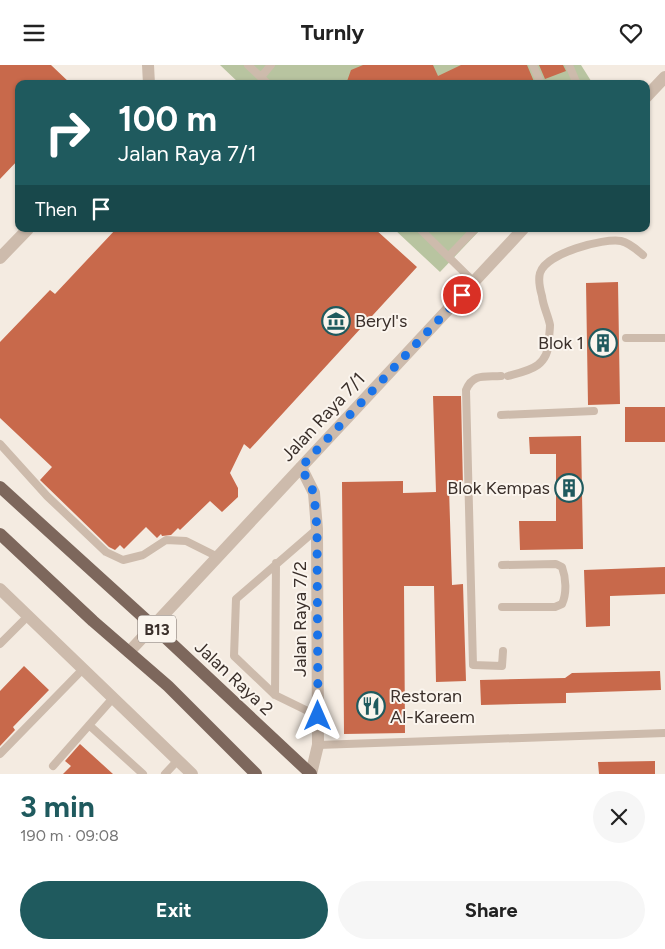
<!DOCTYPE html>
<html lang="en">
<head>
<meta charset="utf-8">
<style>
	:root { --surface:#fff; --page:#f6f6f6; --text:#222; --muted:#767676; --accent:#1f5a5e }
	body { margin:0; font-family:Figtree,sans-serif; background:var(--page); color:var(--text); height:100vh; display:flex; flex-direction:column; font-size:19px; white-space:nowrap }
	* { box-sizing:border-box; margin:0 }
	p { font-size:16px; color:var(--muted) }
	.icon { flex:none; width:28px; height:28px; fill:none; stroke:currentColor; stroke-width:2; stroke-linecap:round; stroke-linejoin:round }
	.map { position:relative; height:709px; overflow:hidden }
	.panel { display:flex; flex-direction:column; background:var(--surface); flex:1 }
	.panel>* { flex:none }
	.guide { position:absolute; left:15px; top:15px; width:635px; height:152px; border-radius:10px; box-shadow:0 1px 4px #0004; background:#1f5a5e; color:#fff; overflow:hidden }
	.pin { position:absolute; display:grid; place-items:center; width:42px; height:42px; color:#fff; margin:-21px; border:2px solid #fff; border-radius:50%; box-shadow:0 1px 5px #0007 }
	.me { position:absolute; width:55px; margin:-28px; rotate:0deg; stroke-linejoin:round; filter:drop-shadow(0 0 4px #0008) }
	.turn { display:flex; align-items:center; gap:18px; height:105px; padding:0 20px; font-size:22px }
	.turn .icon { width:65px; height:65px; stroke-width:2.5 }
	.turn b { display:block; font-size:35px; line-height:42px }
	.then { display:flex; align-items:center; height:48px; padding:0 20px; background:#0003; gap:10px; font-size:19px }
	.round { display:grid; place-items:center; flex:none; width:52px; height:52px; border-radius:26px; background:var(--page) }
	.headline { display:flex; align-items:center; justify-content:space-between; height:85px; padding:0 20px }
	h1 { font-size:30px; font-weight:700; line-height:38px; color:var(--accent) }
	.action { display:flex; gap:10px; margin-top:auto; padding:10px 20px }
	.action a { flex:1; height:58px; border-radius:30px; background:var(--accent); color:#fff; font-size:20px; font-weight:700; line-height:58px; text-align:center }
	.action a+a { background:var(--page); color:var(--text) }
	header { display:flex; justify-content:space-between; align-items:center; height:65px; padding:0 20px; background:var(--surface); font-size:22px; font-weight:700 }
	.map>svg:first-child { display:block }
</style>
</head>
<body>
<header><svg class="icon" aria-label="menu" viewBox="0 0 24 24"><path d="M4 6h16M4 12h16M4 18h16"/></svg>Turnly<svg class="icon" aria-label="heart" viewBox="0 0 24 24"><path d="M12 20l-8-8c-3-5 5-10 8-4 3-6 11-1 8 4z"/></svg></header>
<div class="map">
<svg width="665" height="709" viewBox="0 0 665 709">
	<rect width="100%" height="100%" fill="#f4ebe1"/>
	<path fill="#b8c4a0" d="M 220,0 L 581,0 L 593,19 L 240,19 Z
		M 394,164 L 481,164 L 440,207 Z"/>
	<path fill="#c8694b" d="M 0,0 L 51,0 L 71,19 L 19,19 L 19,94 L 0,114 Z
		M 363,0 L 433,0 L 438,11 L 461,0 L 527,0 L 535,19 L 346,19 L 351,5 Z
		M 539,0 L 563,0 L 566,6 L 545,14 Z
		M 116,164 L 375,164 L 417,202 L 250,384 L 244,379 L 230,408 L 238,423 L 238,432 L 222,447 L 210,436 L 180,465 L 178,463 L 171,470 L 162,471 L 161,469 L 157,473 L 146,462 L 124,484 L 120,480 L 115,485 L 109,482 L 40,415 L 52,402 L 0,353 L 0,277 L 50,225 L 55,229 Z
		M 618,217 L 620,339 L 588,340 L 586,218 Z
		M 433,331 L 461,331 L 463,422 L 449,423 L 452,520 L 463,519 L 466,616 L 436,617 L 434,521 L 404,521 L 405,668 L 344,669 L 342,417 L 403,416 L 403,428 L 436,427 Z
		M 625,342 L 665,342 L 665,377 L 625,377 Z
		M 581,371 L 583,484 L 520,485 L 519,456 L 556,456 L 556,389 L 530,389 L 529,372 Z
		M 665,502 L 665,529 L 610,531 L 610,561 L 586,562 L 584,505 Z
		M 24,601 L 49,625 L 13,662 L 15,665 L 0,681 L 0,626 Z
		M 660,606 L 661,625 L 566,628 L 566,638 L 481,640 L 480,615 L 565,613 L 572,608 Z
		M 80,679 L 113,709 L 63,709 L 71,701 L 65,696 Z
		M 655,696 L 655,709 L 599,709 L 598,697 Z"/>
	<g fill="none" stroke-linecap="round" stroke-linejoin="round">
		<path stroke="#cdbbac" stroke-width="8" d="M 248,0 L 268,19
			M 533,0 L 541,19
			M 569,0 L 577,19
			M 261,12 L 271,0
			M 420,164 L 474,217
			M 449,191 L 475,164
			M 626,273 L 665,273
			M 501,311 C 485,312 473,308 466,325 L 473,600 L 502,601 L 503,586
			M 508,311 C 530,305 548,302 549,275 C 549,270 550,265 550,260 C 548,250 543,241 542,231 C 540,224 538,215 540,208 C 546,188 603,173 621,176 C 630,178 637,185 643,190
			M 501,350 L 594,346
			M 0,379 L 47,431 L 106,487 L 123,495 L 143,490 L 166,475 L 186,476 L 218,492
			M 317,464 L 236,534 L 234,591 L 275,630 L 318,651
			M 502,500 L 556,499 L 562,502 C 566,513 567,528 562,539 L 555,542 L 502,542
			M 0,579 L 28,551
			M 275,630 L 276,498
			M 89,660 L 143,709
			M 318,680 L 665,668
			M 0,689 L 83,604
			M 53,701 L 113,633
			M 165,709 L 178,695"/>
		<path stroke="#cdbbac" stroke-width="12" d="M 148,0 L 149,19
			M 646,32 L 665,12
			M 0,193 L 28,164
			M 301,402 L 314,428 L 317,464 L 318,680 L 311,709
			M 0,524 L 192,709
			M 129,587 L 523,164"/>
		<path stroke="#7d675c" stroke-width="12" d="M 0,422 L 153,561 L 311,709
			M 0,469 L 93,556 L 168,621 L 256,709"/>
	</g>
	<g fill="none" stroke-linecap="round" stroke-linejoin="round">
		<path stroke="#1a73e8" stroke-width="9" stroke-dasharray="0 16.2" d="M 318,651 L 317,464 L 314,428 L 301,402 L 462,230"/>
	</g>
	<defs>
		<symbol id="museum-ring" viewBox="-11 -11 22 22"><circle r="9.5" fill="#fbf5ee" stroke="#1f5a5e" stroke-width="1.5"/><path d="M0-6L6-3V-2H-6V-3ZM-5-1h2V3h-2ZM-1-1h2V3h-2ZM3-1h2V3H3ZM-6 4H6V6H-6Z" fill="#1f5a5e"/></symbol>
		<symbol id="building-ring" viewBox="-11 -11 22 22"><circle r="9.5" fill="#fbf5ee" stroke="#1f5a5e" stroke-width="1.5"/><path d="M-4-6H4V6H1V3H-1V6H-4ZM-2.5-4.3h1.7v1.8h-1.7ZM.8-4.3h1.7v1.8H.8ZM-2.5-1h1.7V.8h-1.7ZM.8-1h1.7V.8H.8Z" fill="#1f5a5e"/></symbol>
		<symbol id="restaurant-ring" viewBox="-11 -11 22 22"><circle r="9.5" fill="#fbf5ee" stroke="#1f5a5e" stroke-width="1.5"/><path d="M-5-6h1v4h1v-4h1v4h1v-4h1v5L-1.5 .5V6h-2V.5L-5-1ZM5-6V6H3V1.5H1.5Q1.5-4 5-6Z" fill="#1f5a5e"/></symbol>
	</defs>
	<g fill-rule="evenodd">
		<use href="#museum-ring" x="320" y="240" width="32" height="32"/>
		<use href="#building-ring" x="587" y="262" width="32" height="32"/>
		<use href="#building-ring" x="553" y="407" width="32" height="32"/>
		<use href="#restaurant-ring" x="355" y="625" width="32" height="32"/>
	</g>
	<g text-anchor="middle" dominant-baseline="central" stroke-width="4" stroke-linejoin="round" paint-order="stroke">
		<rect fill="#fbf5ee" stroke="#756b66" stroke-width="1" x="138" y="550.5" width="38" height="27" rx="4"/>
		<g font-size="16" font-weight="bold" fill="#3b302b">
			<text x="157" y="564">B13</text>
		</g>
		<g font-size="18" fill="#3b302b" stroke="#fbf5ee" text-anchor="start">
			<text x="355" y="256">Beryl's</text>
			<text x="584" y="278" text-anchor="end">Blok 1</text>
			<text x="550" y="423" text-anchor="end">Blok Kempas</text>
			<text x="390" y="631">Restoran<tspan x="390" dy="21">Al-Kareem</tspan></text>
		</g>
		<g font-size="18" fill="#3b302b" stroke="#fbf5ee">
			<text transform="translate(323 352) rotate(-47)">Jalan Raya 7/1</text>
			<text transform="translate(300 554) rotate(-90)">Jalan Raya 7/2</text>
			<text transform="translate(234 613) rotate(43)">Jalan Raya 2</text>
		</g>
	</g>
</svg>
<div class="pin" style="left:462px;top:230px;background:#d93025"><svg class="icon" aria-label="arrive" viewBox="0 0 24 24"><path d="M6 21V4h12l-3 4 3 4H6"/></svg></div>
<svg class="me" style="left:318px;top:651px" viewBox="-20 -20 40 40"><path d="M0-17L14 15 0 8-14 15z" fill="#1a73e8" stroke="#fff" stroke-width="4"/></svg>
<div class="guide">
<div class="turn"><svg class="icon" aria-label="right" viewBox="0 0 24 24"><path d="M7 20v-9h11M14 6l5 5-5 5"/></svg><div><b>100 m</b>Jalan Raya 7/1</div></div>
<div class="then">Then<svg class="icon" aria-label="arrive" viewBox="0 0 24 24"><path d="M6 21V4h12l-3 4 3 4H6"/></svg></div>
</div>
</div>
<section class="panel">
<div class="headline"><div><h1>3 min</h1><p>190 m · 09:08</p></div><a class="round"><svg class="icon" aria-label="close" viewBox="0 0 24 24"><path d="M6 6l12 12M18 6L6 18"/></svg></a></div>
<div class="action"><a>Exit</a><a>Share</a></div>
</section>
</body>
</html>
